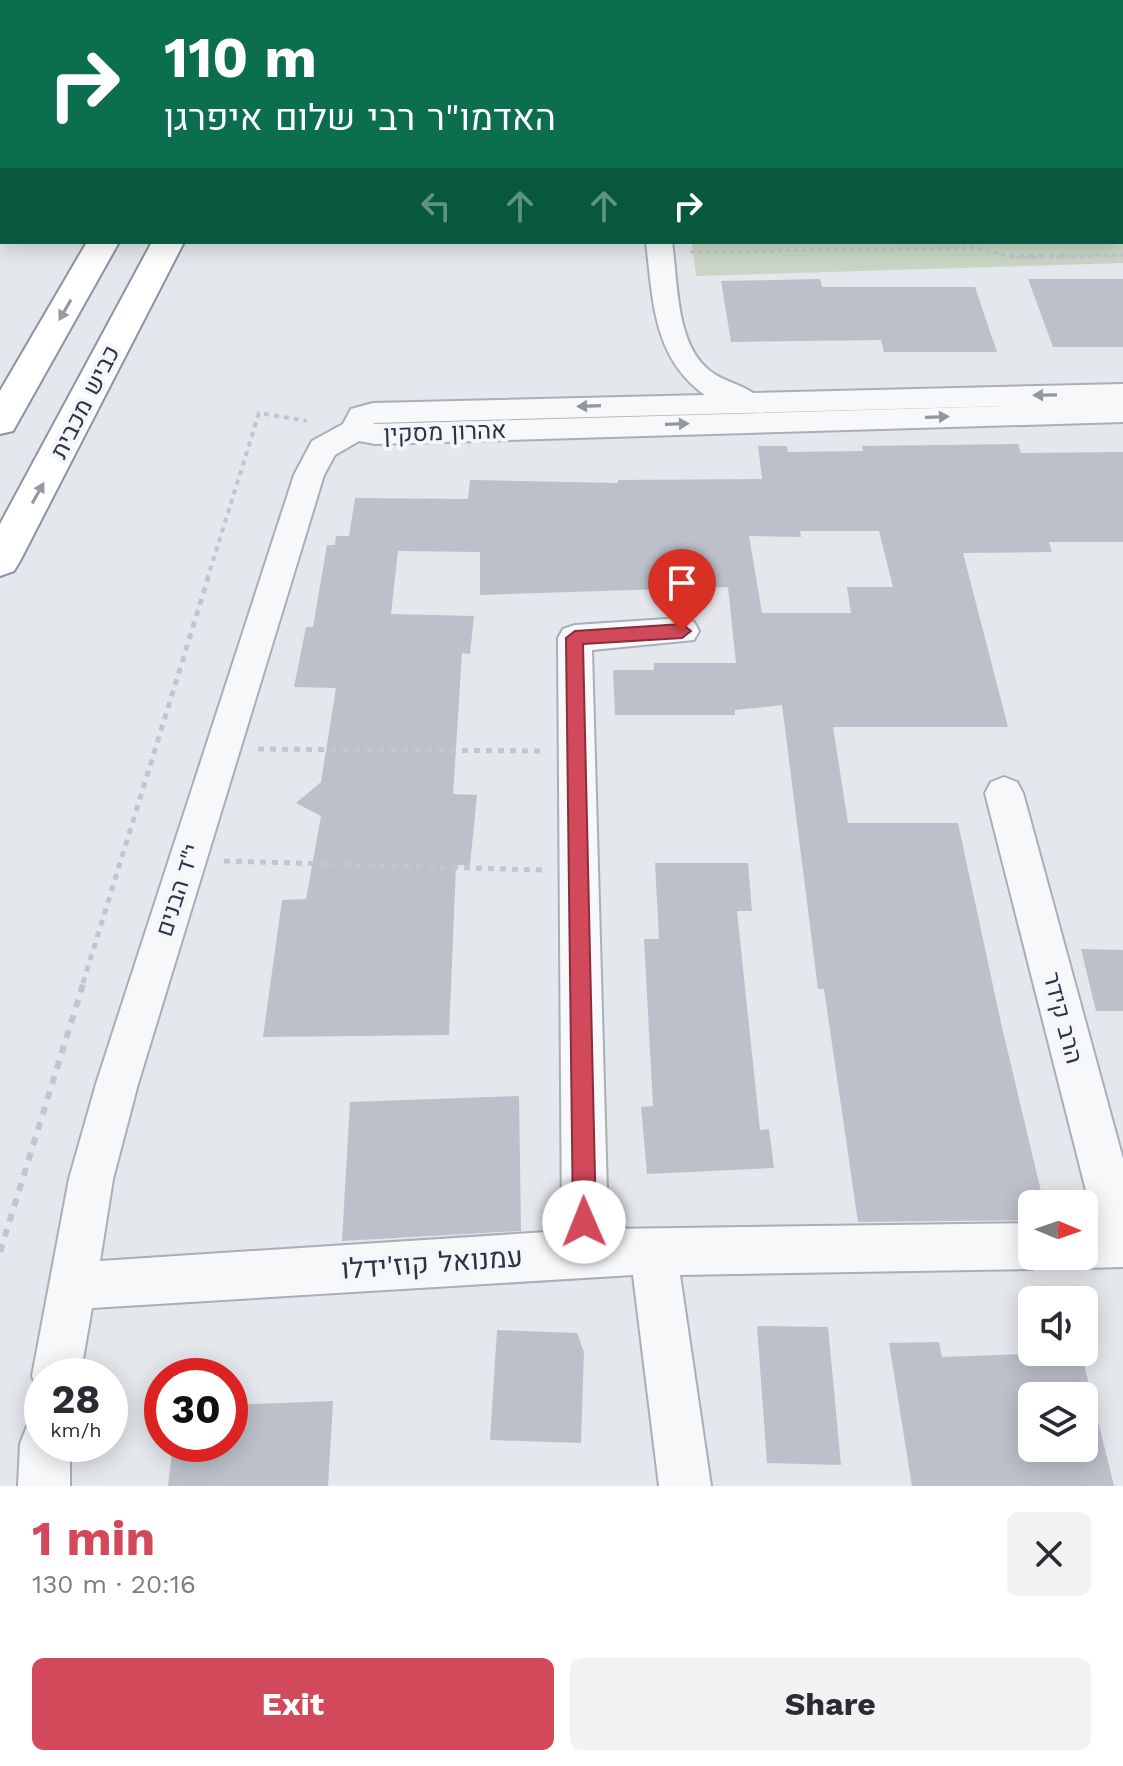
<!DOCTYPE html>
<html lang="en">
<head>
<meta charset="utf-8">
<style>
	:root { --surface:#fff; --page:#f2f2f3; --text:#2b2b33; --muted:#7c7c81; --accent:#d1495b }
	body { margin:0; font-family:"Work Sans",Heebo,sans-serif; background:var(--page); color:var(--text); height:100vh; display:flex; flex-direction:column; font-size:30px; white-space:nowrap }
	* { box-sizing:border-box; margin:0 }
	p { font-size:26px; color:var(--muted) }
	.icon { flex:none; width:44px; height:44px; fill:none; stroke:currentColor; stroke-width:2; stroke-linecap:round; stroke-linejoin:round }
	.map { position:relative; height:1486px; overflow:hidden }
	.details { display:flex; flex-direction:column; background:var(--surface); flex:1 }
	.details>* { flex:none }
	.guide { position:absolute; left:0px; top:0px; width:1124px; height:244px; box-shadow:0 4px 20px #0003; background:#0b6e4f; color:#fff; overflow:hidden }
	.needle { width:52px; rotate:92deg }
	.fabs { position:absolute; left:1018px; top:1190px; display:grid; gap:16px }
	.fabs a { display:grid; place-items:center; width:80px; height:80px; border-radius:12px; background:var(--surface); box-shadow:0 4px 20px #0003; font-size:40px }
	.speed { position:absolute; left:24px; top:1358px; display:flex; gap:16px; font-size:40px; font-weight:700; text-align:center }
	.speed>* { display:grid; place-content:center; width:104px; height:104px; border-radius:50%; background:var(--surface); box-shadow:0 4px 20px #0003; line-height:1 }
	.speed small { font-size:20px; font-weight:400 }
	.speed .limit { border:12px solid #d22; background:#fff; color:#111 }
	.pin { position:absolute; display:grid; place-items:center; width:68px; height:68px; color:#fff; margin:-82px -34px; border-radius:50% 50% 50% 0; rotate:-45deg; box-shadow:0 0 8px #0007 }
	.pin .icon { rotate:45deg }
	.me { position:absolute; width:88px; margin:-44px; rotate:359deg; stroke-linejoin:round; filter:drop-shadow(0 0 6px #0008) }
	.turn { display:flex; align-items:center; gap:28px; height:168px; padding:0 32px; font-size:36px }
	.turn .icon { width:104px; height:104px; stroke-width:2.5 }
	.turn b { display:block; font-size:56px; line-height:68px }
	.lanes { display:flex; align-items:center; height:76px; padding:0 32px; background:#0003; justify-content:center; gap:40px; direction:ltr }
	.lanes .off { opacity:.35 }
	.round { display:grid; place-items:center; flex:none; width:84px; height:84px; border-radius:12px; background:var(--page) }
	.head { display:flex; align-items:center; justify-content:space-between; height:136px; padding:0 32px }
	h1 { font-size:48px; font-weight:700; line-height:60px; color:var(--accent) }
	.cta { display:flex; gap:16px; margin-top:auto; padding:16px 32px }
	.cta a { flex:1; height:92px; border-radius:12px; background:var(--accent); color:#fff; font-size:32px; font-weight:700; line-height:92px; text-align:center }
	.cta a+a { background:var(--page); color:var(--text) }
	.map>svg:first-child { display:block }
</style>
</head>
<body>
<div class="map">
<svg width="1123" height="1486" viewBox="0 0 1123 1486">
	<rect width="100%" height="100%" fill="#e4e7ec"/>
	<path fill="#c9d6c5" d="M 1123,209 L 1123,263 L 696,276 L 692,242 L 1122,242 Z"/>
	<path fill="#bbc0ca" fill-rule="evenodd" d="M 820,279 L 822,287 L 975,287 L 997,352 L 884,352 L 881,340 L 731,342 L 721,281 Z
		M 1028,279 L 1123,279 L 1123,347 L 1053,347 Z
		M 1018,444 L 1021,453 L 1123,452 L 1123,542 L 1049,542 L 1052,552 L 963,553 L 1008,727 L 833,727 L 848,823 L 958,823 L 1001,1023 L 1044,1204 L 1032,1204 L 1032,1220 L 858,1222 L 824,989 L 818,989 L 782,705 L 735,710 L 735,715 L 615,715 L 613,670 L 654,670 L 654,663 L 736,663 L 728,587 L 480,595 L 480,552 L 398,551 L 391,614 L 474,616 L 470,654 L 462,653 L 453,794 L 477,795 L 470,865 L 456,865 L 449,1035 L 263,1037 L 282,900 L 306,899 L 321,816 L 296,803 L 321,782 L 336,688 L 294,687 L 306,627 L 313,627 L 327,545 L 335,545 L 336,536 L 349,536 L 355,498 L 468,499 L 470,480 L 618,483 L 618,480 L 762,479 L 758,446 L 787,446 L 788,452 L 863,451 L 862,446 ZM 800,531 L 879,531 L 893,587 L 847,587 L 851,613 L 762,613 L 749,536 L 801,537 Z
		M 655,863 L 748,863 L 752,911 L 737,911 L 760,1130 L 769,1129 L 774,1168 L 647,1174 L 641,1107 L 653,1106 L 644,939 L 659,939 Z
		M 1081,949 L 1123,950 L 1123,1011 L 1096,1011 Z
		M 519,1096 L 521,1231 L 342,1241 L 350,1102 Z
		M 757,1326 L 828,1327 L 841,1465 L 767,1463 Z
		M 497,1330 L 577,1333 L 584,1352 L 581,1443 L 490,1440 Z
		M 939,1342 L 942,1357 L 1081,1352 L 1114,1486 L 912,1486 L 889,1343 ZM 1032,1396 L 1084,1396 L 1084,1448 L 1032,1448 Z
		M 333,1401 L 328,1486 L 168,1486 L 173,1444 L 230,1444 L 230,1405 Z"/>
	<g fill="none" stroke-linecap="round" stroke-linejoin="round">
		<defs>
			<path id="street" d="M 1122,95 L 1123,95 L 1123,109 L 1122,109 Z
				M 646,242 L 672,242 C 678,281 675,344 710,371 C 723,381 740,384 753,393 L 1123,384 L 1123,422 L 375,444 L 359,441 L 335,455 L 324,475 L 138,1084 L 113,1179 L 100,1261 L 562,1231 L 558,638 L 563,629 L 575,625 L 682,618 L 694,622 L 699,631 L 694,640 L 592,650 L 608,1229 L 1032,1223 L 1032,1256 L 1051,1256 L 1048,1262 L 1032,1269 L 680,1275 L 711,1486 L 659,1486 L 633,1275 L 92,1308 L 80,1376 L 42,1376 L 42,1395 L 39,1393 L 32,1376 L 69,1179 L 96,1084 L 294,475 L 312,441 L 343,424 L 351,409 L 373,403 L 705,395 C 653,358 653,300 646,242 ZM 1005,406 L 375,424 L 373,423 Z
				M 1004,777 L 1017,782 L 1023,793 L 1123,1159 L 1123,1267 L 1084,1268 L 1068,1261 L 1065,1256 L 1084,1256 L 1084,1222 L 1094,1222 L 985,793 L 991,782 Z
				M 42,1420 L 42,1444 L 70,1444 L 70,1486 L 18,1486 L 20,1444 L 27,1426 Z"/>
			<path id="highway" d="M 212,0 L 238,0 L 211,2 Z
				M 269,0 L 295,0 L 268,2 Z
				M 87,242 L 119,242 L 13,431 L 0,434 L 0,391 Z
				M 152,242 L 184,242 L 20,561 L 14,571 L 0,576 L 0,524 Z"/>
		</defs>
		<use href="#street" stroke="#a9aeb7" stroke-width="4"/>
		<use href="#highway" stroke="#8b94a3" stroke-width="4"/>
		<path stroke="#c2c5cb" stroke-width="3" stroke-dasharray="4 4" stroke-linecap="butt" d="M 690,252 L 977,248 L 1015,258 L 1123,255"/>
		<path stroke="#c2c5cb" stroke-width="4" stroke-dasharray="5 5" stroke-linecap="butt" d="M 1009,256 L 1070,256
			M 207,580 L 259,413 L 307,421"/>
		<path stroke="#c2c5cb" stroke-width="5" stroke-dasharray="6 6" stroke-linecap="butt" d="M 258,749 L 540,751
			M 224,861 L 542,870
			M 83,983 L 208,578"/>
		<path stroke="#c2c5cb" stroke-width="6" stroke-dasharray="8 8" stroke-linecap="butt" d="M 0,1252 L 84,981"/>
		<use href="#street" fill="#f7f8fa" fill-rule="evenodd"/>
		<use href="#highway" fill="#fff" fill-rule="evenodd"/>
	</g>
	<defs><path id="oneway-solid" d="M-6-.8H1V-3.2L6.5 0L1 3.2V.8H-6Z" transform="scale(2)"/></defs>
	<g fill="#959aa2">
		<use href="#oneway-solid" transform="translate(65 310) rotate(120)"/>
		<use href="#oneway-solid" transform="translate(38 493) rotate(-61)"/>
	</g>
	<g fill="#9196a0">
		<use href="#oneway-solid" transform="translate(1045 395) rotate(179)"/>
		<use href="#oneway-solid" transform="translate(589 406) rotate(178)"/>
		<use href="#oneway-solid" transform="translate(937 417) rotate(-2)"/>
		<use href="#oneway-solid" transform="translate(677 424) rotate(-2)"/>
	</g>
	<path fill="#d1495b" stroke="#882f3b" stroke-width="2" d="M 682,624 L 691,631 L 682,638 L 583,644 L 596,1222 L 593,1230 L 584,1233 L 576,1230 L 573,1222 L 566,638 L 575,631 Z"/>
	<g text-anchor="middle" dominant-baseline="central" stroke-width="8" stroke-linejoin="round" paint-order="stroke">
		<g font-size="24" fill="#2b3445" stroke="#f4f6f9">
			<text transform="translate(85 402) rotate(-63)">כביש מכבית</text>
			<text transform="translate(445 432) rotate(-2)">אהרון מסקין</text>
			<text transform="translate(178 890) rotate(-72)">י"ד הבנים</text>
			<text transform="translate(1063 1018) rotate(75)">הרב קידר</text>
		</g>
		<g font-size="28" fill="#2b3445" stroke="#f4f6f9">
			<text transform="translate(432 1263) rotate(-4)">עמנואל קוז'ידלו</text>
		</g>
	</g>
</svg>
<div class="fabs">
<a><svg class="needle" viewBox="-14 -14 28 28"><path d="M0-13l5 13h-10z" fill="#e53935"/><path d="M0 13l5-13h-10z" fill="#7c7c81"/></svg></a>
<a><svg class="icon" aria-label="sound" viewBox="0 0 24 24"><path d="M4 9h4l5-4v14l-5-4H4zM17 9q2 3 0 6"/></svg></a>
<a><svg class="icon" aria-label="layers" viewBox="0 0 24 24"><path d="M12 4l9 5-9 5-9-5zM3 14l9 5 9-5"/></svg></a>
</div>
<div class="speed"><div>28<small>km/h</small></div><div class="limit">30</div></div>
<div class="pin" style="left:682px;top:631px;background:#d93025"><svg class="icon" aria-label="arrive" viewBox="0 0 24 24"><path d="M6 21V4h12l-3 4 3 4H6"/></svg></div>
<svg class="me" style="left:584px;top:1222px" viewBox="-20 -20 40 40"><circle r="19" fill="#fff"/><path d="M0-13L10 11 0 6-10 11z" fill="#d1495b"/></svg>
<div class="guide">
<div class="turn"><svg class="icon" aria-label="right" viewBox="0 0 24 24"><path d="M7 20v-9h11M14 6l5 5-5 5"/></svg><div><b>110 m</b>האדמו&quot;ר רבי שלום איפרגן</div></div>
<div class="lanes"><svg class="icon off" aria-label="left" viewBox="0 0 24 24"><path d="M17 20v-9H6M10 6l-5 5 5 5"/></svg><svg class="icon off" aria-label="ahead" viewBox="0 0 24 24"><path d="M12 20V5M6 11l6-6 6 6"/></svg><svg class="icon off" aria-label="ahead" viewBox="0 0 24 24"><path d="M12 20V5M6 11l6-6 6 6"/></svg><svg class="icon" aria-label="right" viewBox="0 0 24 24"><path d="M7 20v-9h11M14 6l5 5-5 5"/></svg></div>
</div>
</div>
<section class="details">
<div class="head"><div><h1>1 min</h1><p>130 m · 20:16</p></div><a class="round"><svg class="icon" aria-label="close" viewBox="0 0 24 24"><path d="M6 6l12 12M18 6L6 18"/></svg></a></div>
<div class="cta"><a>Exit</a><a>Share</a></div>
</section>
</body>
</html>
